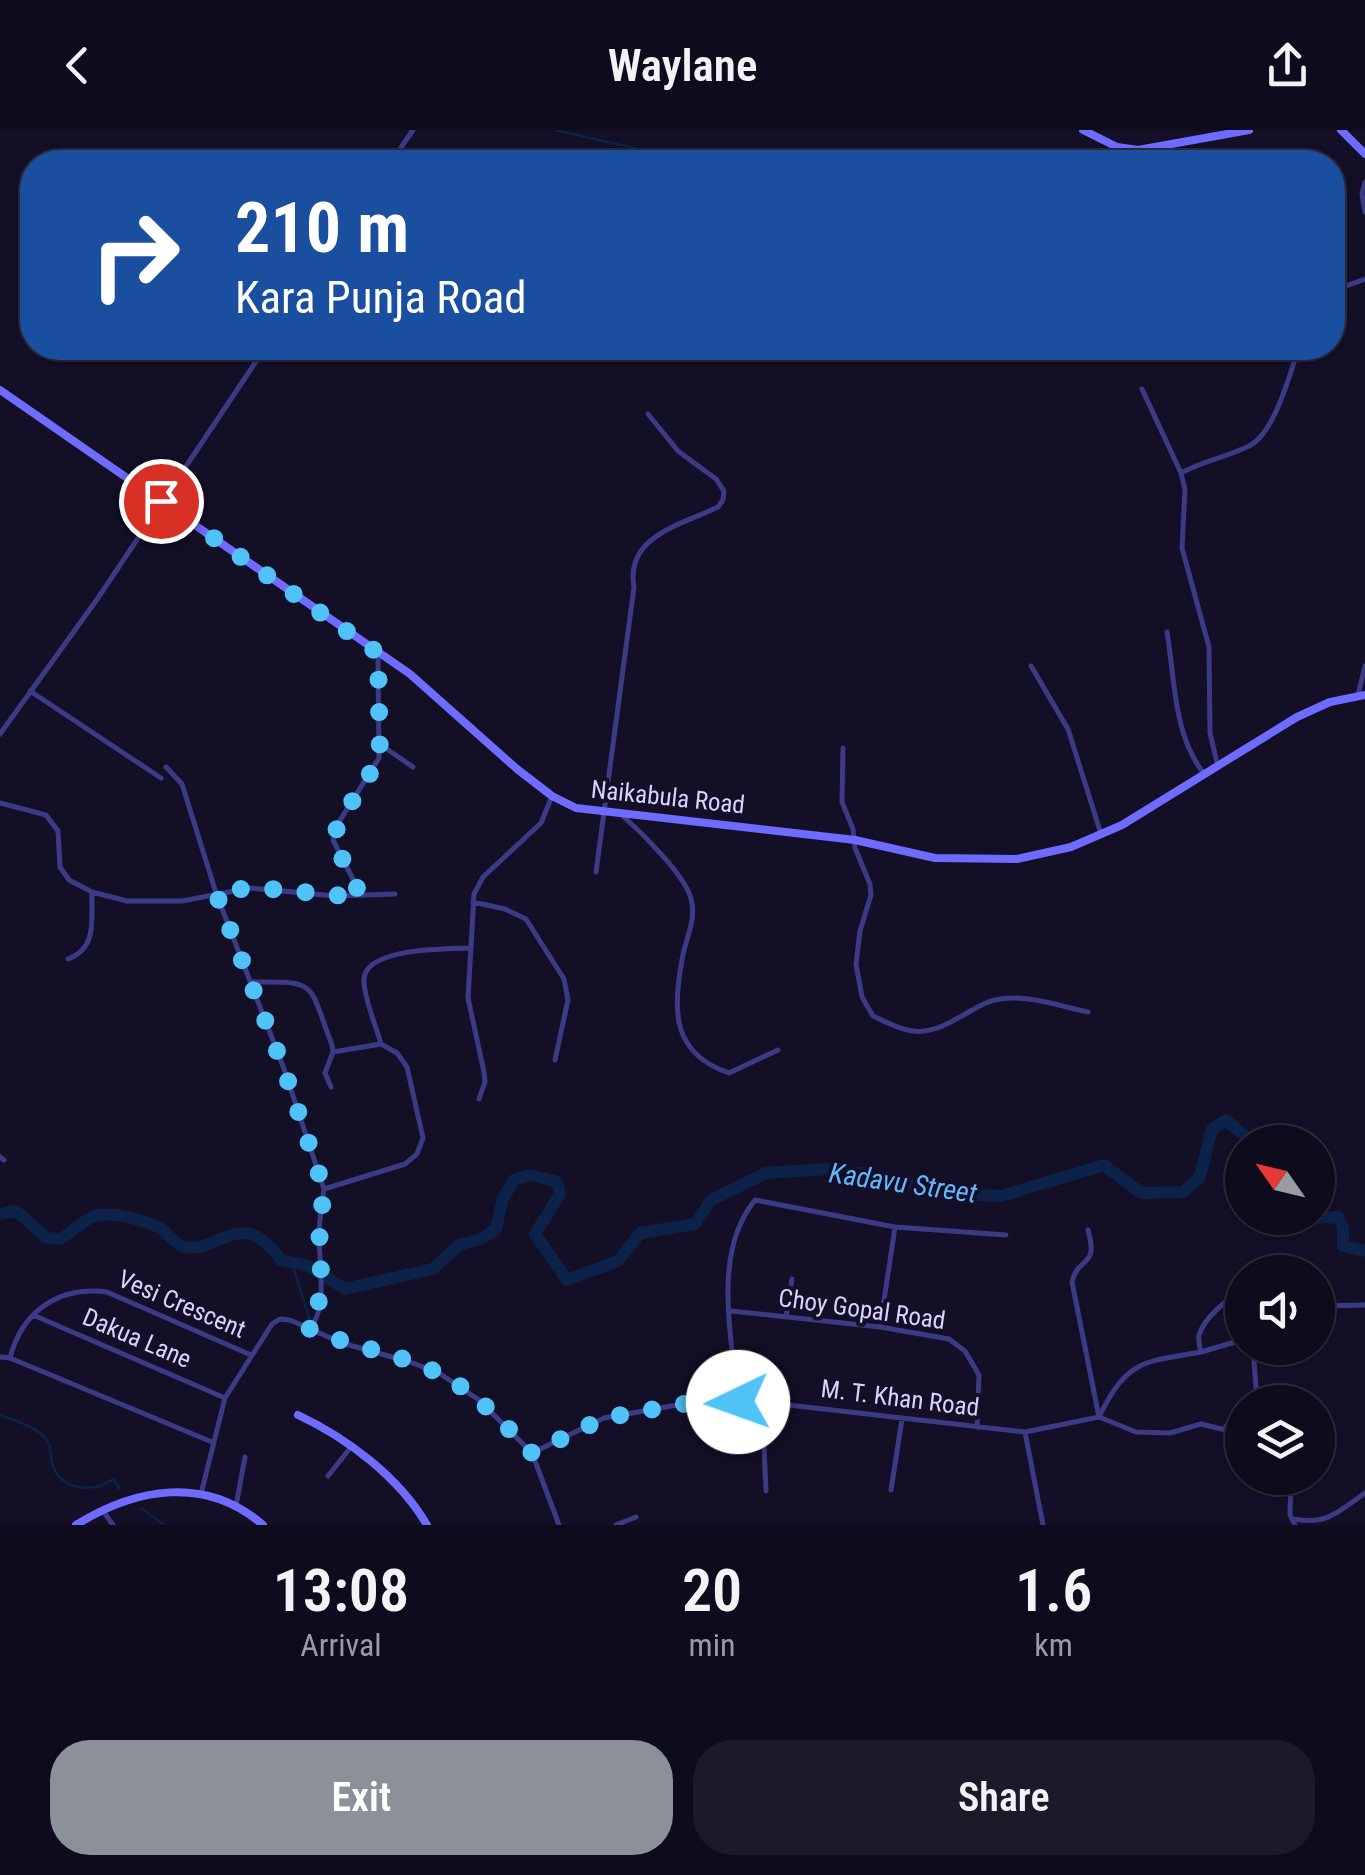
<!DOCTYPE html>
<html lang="en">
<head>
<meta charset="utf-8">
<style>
	:root { --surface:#0e0b1c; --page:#1c1929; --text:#f1f3f6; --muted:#9b9ba3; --line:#2e2b3b; --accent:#8c9099 }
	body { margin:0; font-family:"Roboto Condensed",sans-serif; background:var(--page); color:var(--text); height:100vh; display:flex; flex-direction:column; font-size:38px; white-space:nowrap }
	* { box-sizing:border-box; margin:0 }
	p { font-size:32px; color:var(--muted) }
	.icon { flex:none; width:55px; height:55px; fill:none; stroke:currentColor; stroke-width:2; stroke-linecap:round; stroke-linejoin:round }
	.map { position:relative; height:1395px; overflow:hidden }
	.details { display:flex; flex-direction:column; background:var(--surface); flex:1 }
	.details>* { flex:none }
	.hud { position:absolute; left:20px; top:20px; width:1325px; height:210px; border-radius:40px; box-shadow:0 2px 8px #0004,0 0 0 2px var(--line); background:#1a4fa0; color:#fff; overflow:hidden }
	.needle { width:65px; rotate:304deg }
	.buttons { position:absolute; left:1225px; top:995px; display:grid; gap:20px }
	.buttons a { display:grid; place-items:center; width:110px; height:110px; border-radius:50%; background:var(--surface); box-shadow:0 2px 8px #0004,0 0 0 2px var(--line); font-size:50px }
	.pin { position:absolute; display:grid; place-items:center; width:85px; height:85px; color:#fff; margin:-42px; border:5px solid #fff; border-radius:50%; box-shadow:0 2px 10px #0007 }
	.me { position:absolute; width:110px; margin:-55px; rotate:267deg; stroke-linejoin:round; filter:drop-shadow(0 0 8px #0008) }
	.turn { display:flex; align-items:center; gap:35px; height:210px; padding:0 50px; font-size:45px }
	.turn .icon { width:130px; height:130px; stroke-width:2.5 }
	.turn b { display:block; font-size:70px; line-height:85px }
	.eta { display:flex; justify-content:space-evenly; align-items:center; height:170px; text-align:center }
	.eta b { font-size:60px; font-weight:600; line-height:70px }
	.action { display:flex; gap:20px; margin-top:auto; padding:20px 50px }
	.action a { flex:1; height:115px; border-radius:40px; background:var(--accent); color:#fff; font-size:40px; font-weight:600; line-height:115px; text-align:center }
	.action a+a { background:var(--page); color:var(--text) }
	header { display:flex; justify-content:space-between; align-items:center; height:130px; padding:0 50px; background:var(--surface); font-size:45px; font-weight:600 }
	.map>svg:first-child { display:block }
</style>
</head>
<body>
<header><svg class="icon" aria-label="back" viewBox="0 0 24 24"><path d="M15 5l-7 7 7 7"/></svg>Waylane<svg class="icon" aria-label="share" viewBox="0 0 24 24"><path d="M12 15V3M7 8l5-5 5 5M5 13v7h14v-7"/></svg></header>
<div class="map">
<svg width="1365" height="1395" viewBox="0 0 1365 1395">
	<rect width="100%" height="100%" fill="#130f26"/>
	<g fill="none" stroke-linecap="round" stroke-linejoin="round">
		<path stroke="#0c2248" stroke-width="2.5" d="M 555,0 L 643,20
			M 292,1133 L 310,1191
			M 0,1285 C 15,1291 40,1297 48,1312 C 52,1319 50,1329 53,1336 C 62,1361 94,1363 113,1349 L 120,1359
			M 141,1378 L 164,1395"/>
		<path stroke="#0c2248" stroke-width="12" d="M 0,1084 L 16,1081 L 47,1108 L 60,1109 C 71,1103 81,1092 92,1087 C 109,1080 144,1090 160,1098 C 169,1104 174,1114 184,1117 C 219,1124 241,1074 281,1130 L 309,1136 L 345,1159 L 433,1139 L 459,1115 L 481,1109 L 496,1099 L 503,1068 L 515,1049 L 531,1045 L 557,1052 L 560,1064 L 535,1104 L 567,1150 L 618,1131 L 640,1103 L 695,1094 L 711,1070 L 766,1043 L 828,1039 L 867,1044 L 955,1064 L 1001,1066 L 1104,1035 L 1141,1063 L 1183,1062 L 1200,1047 L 1212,999 L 1226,990 L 1252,1012
			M 1305,1088 L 1338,1087 L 1343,1098 L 1343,1116 L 1365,1121"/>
		<path stroke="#3d3a85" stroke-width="5" d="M 391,32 L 413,0
			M 1365,52 L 1362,64 L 1365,82
			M 1332,161 L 1365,149
			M 1142,259 L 1181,343 L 1185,360 L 1182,418 L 1209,517 L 1210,603 L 1218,637
			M 1181,343 C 1203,331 1227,327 1249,316 C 1275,303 1289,245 1299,218
			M 1167,502 C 1175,549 1173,606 1205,645
			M 1031,536 L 1068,599 L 1101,704
			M 30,561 L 161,648
			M 1358,565 L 1365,536
			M 0,604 L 98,468 L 265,218
			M 381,615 L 413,637
			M 843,618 L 842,672 L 853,699 L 855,718 L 870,754 L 871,765 L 860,801 L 856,834 L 862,867 L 873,886 C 916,907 926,907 967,883 C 976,878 985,872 995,870 C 1024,863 1059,876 1088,882
			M 166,637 L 182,654 L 216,763 L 284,939 L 324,1059 L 405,1034 L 417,1024 L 423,1008 L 407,937 L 397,923 L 381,914 L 333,922
			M 0,673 L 46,685 L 58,701 L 60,737 L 69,750 L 92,762 L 127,771 L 182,771 L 250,758 L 336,766 L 395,764
			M 623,686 C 641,702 686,746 691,769 C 697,790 685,809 682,830 C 672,882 673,924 729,943 L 778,920
			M 596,742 L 634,457 C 625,406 681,395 718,377 L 723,370 L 724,361 L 716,349 L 678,321 L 648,284
			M 361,765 L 333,710 L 339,692 L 379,628 L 378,524
			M 473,772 L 505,779 L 526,789 L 564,849 L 568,870 L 555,930
			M 68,829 C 98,818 91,789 92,762
			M 251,852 C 320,851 308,853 332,915 L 333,922 L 325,943 L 331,957
			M 381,914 C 376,895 365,872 364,852 C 361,817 448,819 471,818
			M 479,969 L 485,952 L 484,942 L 468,868 L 474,764 L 483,747 L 541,693 L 552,666
			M 0,1027 L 4,1030
			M 1088,1100 C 1099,1139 1078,1125 1072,1152 L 1099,1287 L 1136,1302 L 1170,1303 L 1201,1294 L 1242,1304
			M 1318,1176 L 1365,1175
			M 731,1181 L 880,1197 L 949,1209 L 965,1221 L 979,1245 L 977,1297
			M 33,1185 L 225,1268
			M 786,1187 L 792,1149
			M 310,1197 C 329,1179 318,1125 319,1101 C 320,1087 322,1073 324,1059
			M 880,1197 L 895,1097
			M 1253,1218 L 1257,1272
			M 1201,1222 L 1242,1210
			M 0,1227 L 10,1228 L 212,1312
			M 10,1228 C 22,1181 59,1156 107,1162 L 251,1225
			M 737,1271 C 733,1208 711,1124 755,1070 L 895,1097 L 1006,1105
			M 762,1272 L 766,1361
			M 1226,1296 L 1242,1298
			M 1025,1302 L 1043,1395
			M 532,1323 L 604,1288 L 683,1274 L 762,1272 L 1025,1302 L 1099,1287 C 1127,1230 1142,1232 1201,1222 C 1200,1217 1198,1211 1199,1205 C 1204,1189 1227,1167 1242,1164
			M 328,1346 L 351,1317
			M 1291,1348 L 1290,1385 L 1295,1395
			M 891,1360 L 902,1289
			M 201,1364 L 225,1268 L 272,1194 L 280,1189 L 290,1190 L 342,1213 L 410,1232 L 439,1243 L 479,1270 L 532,1323 L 559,1395
			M 236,1376 L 245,1327
			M 103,1381 L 113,1395
			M 1293,1389 C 1328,1395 1338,1382 1365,1363
			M 616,1395 L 636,1387"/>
		<path stroke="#6f6bff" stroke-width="8" d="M 1083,0 L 1117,17 L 1138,20 L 1249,0
			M 1341,0 L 1365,24
			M 0,260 L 410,544 L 517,639 L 552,666 L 576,678 L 855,710 L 935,728 L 1017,729 L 1071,717 L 1122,695 L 1297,587 L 1330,572 L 1365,565
			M 298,1285 C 347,1308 399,1347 427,1395
			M 76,1395 C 135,1358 206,1345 263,1395"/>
	</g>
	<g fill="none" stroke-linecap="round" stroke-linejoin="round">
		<path stroke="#4fc3f7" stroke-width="18" stroke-dasharray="0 32.4" d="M 161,371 L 378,523 L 380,628 L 339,692 L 333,710 L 361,766 C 313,767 263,751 216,763 L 284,939 L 324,1059 L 319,1104 L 322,1121 L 318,1183 L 317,1190 L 308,1198 C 350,1217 395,1222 436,1242 C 474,1260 503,1293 532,1323 L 604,1288 L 683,1274 L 738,1272"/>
	</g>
	<g text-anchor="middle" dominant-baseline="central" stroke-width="8" stroke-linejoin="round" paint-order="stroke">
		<g font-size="25" fill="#d9d4ff" stroke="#130f26">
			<text transform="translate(668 667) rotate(6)">Naikabula Road</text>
			<text transform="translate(182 1174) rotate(23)">Vesi Crescent</text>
			<text transform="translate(862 1179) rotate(8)">Choy Gopal Road</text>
			<text transform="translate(137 1208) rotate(23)">Dakua Lane</text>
			<text transform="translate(900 1268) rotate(7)">M. T. Khan Road</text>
		</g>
		<g font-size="28" font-style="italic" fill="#62b6ff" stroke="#130f26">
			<text transform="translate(903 1053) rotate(8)">Kadavu Street</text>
		</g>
	</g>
</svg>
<div class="buttons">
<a><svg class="needle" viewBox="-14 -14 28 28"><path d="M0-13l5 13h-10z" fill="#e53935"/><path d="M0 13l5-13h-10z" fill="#9b9ba3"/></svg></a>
<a><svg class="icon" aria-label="sound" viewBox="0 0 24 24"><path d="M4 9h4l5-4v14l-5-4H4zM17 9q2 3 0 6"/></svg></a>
<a><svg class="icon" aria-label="layers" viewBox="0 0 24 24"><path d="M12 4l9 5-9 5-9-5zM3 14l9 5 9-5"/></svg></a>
</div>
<div class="pin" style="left:161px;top:371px;background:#d93025"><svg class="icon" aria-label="arrive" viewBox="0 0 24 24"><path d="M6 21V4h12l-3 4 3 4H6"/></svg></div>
<svg class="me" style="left:738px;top:1272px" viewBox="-20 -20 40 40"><circle r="19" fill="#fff"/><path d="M0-13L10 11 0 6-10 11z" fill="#4fc3f7"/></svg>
<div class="hud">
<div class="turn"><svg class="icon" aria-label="right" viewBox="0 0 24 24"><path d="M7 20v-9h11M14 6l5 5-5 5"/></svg><div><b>210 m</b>Kara Punja Road</div></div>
</div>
</div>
<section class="details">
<div class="eta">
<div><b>13:08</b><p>Arrival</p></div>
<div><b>20</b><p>min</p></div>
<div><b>1.6</b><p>km</p></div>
</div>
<div class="action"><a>Exit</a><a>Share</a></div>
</section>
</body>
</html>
